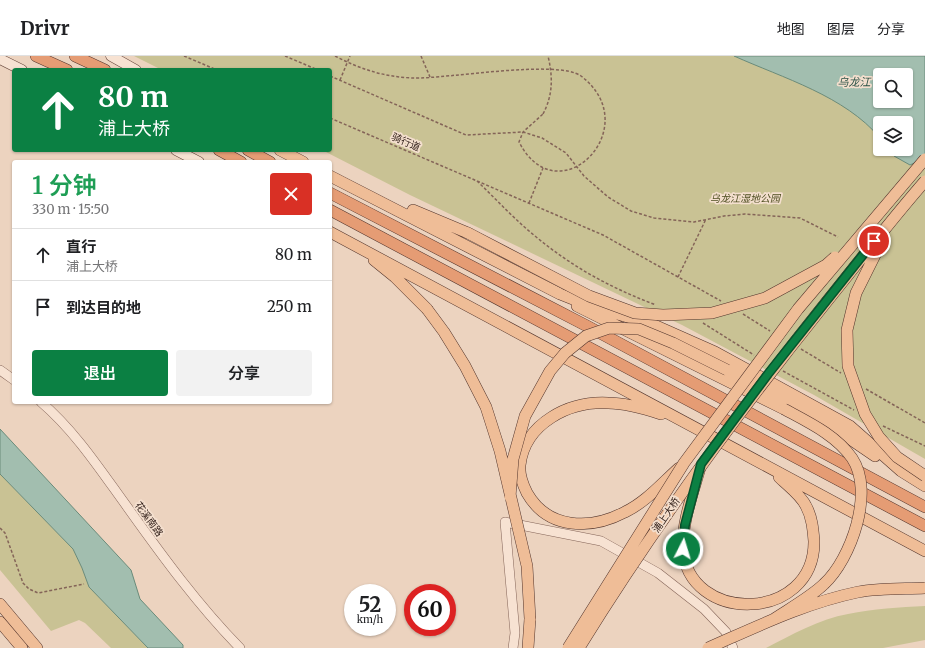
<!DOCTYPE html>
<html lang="zh">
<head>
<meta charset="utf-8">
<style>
	:root { --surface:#fff; --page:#f2f2f2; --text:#202124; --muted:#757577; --line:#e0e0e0; --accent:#0b8043 }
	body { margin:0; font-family:Merriweather,"Noto Sans SC",serif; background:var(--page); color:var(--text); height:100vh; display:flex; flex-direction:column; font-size:15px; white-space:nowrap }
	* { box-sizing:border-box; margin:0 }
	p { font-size:13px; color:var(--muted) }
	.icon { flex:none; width:22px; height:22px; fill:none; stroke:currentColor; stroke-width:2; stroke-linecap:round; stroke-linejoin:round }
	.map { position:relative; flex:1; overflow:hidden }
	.panel { position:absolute; left:12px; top:104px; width:320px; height:244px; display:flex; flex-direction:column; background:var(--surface); border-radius:4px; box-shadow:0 1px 3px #0004 }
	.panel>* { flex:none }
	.hud { position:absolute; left:12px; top:12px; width:320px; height:84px; border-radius:4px; box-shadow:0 1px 3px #0004; background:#0b8043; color:#fff; overflow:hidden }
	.controls { position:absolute; left:873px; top:12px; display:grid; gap:8px }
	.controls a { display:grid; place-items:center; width:40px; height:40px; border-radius:4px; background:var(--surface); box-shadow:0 1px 3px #0004; font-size:20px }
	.speed { position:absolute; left:344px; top:528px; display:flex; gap:8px; font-size:20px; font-weight:700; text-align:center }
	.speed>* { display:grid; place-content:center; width:52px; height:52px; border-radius:50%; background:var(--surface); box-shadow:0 1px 3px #0004; line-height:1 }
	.speed small { font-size:10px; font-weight:400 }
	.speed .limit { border:6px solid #d22; background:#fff; color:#111 }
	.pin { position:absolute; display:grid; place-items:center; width:34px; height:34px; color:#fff; margin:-17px; border:2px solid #fff; border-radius:50%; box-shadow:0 1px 4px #0007 }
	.me { position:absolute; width:44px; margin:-22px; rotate:5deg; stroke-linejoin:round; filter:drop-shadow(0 0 3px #0008) }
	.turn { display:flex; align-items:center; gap:14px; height:84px; padding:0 20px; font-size:18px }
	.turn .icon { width:52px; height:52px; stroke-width:2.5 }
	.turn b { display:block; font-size:28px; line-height:34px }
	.round { display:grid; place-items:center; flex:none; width:42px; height:42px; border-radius:4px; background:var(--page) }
	.overview { display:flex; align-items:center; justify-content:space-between; height:68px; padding:0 20px }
	h1 { font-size:24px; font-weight:600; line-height:30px; color:#1e9e55 }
	.button { display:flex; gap:8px; margin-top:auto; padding:8px 20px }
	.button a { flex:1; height:46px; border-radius:4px; background:var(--accent); color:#fff; font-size:16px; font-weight:600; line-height:46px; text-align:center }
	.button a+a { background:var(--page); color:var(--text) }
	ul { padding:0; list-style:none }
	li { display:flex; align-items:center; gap:12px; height:52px; padding:0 20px; border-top:1px solid var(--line) }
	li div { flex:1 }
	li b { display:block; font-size:15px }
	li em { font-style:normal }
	header { display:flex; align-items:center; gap:24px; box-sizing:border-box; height:56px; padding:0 20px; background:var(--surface); border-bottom:1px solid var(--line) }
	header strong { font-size:19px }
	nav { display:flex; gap:22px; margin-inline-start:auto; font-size:14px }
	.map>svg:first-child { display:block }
</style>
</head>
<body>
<header>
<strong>Drivr</strong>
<nav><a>地图</a><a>图层</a><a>分享</a></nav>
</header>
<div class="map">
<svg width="925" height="592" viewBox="0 0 925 592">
	<rect width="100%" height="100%" fill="#ecd3bf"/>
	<path fill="#c9c294" d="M 134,0 L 773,0 L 880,73 L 880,93 L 925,95 L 925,403 L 814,339 L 682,269 L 410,139 L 322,94 L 330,94 L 330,14 L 162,14 Z
		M 0,418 L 73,493 L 82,512 L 89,531 L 148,592 L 111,592 L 85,567 L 79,564 L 51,575 L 0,514 Z
		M 925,550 L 925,584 L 883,592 L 766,592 C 791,579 820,563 848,558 C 873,553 900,551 925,550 Z"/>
	<path fill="#a2beaf" stroke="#6a8b7a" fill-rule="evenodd" d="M 734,0 L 925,0 L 925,102 L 910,109 L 894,100 L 888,93 L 906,93 L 906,67 L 880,67 L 880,82 C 845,40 783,22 734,0 ZM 880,19 L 906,19 L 906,45 L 880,45 Z
		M 0,373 L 131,514 L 140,543 L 183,589 L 183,592 L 148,592 L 89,531 L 82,512 L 73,493 L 0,418 Z"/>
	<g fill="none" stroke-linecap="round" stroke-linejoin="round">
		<defs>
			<path id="tertiary" d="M 0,314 L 14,324
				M 41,346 C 76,376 101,415 128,452 C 163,501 198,549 240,592
				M 513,592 L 515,577 L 505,466 L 601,485 L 658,517 L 704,553 L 726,576 L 733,592"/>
			<path id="secondary" d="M 111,0 L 136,14
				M 0,3 L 22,14
				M 176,94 L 199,106"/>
			<path id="primary" d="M 280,94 L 303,106
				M 330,120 L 560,238 L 585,248 L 654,269 L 715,296 L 850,370 L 901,415 L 925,430
				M 413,154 L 468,177
				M 330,176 L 925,495
				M 374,204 L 395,221 L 427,253
				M 577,250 L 784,353
				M 727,314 L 815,359 L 875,400
				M 661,358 C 643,352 626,347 608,347 C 569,345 525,367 520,409 C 519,418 523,429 527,437 C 548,474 591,474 625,456 C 646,446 662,427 679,412
				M 700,412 C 693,437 682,466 683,492 C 687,569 815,567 814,485 C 813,473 812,461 806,450 C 801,439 787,429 779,421
				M 0,548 L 37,592
				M 0,566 L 22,592
				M 528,592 L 530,563"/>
			<path id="trunk" d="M 36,0 L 67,14
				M 75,0 L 105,14
				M 219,94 L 241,106
				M 248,94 L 270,106
				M 330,137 L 587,270 L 925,451
				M 330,154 L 925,470"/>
		</defs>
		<use href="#tertiary" stroke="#846458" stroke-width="10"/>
		<use href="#secondary" stroke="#66463b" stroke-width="11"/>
		<use href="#primary" stroke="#52342c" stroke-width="12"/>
		<use href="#trunk" stroke="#52342c" stroke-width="12"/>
		<path stroke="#846458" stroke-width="1.5" stroke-dasharray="3 2" stroke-linecap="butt" d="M 184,0 L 217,14
			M 285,0 L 318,14
			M 335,0 C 360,13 384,21 413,22 C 447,23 557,3 581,20 C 648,71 558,162 519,86 L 523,76 L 543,58
			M 421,0 L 430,21
			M 330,20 L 466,79 L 523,76 L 542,82 L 566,97 L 584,120 L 608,141 L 631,155 L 654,162 L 694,166 L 724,160 L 745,158 L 800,162 L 838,181
			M 340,24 L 350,0
			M 330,62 L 603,179 L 721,245
			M 477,125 C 496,143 514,163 535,180 C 572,211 611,232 656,249
			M 529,147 L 543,112
			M 678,221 L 706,163
			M 743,258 L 770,275
			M 703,267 L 754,299
			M 801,293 L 841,317
			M 783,315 L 854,354
			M 866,333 L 925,367
			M 883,370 L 925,390
			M 0,472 L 5,477 L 23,527 L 29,533 L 38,537 L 84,528"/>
		<use href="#tertiary" stroke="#f7e2d2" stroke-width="9"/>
		<use href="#secondary" stroke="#f7e2d2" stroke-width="10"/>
		<use href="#primary" stroke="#efbd97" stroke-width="11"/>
		<use href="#trunk" stroke="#e59c74" stroke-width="11"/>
		<defs>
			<path id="primary-bridge" d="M 468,177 L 589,240 L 635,257 L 663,259 L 712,257 L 765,242 L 826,209 L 835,201
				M 884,181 L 856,237 L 847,274 L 848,310 L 865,358 L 879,381 L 897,401 L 925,420
				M 427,253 L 444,276 L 465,310 L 486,351 L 500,395 L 527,510 L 530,563
				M 510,441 L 513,403 L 525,360 L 550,315 L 565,297 L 586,280 L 609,272 L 639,273 L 673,287 L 727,314
				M 774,563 C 789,553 812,540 824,528 C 851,503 875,436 852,402 C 836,379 808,366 784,353
				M 568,592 L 684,407 L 798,253 L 925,103
				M 579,592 C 653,472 736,359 824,249 C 858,207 890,165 925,125
				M 708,592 C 756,571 805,547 858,536 C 879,532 903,533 925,532"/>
		</defs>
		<use href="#primary-bridge" stroke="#52342c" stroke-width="12" stroke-linecap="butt"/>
		<path stroke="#846458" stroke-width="1.5" stroke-dasharray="3 2" stroke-linecap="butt" d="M 543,58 C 553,39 553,21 548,0"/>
		<use href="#primary-bridge" stroke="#efbd97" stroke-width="11"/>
	</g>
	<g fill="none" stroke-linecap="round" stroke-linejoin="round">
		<defs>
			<path id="route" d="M 683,493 L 685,469 L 701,408 L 768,318 L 874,185"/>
		</defs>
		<use href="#route" stroke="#07532c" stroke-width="10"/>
		<use href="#route" stroke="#0b8043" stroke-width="7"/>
	</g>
	<g text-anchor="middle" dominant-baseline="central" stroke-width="3.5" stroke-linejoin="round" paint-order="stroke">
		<g font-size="10" fill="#34221c" stroke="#f4dfce">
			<text transform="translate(406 86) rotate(23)">骑行道</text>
			<text transform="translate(666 459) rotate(-56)">浦上大桥</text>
			<text transform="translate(149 463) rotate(54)">花溪南路</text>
		</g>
		<g font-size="10" font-style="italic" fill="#505023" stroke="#f4dfce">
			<text x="745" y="142">乌龙江湿地公园</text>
		</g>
		<g font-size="11" font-style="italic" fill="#2c5347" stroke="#f4dfce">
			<text x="854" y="26">乌龙江</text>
		</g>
	</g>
</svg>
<div class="controls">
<a><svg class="icon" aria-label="search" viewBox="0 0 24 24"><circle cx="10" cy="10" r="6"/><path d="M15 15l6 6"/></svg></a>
<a><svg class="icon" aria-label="layers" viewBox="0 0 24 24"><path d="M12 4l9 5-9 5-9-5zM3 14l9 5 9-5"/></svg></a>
</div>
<div class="speed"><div>52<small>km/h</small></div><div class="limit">60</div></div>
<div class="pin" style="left:874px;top:185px;background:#d93025"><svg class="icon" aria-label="arrive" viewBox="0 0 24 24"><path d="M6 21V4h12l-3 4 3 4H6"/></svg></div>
<svg class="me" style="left:683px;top:493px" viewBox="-20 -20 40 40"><circle r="17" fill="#0b8043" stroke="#fff" stroke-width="3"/><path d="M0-11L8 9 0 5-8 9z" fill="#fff"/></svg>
<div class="hud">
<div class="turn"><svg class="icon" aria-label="ahead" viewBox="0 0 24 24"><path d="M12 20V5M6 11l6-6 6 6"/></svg><div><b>80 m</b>浦上大桥</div></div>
</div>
<section class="panel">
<div class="overview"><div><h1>1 分钟</h1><p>330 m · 15:50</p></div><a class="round" style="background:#d93025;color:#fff"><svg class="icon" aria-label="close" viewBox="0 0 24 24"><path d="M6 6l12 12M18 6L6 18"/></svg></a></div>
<ul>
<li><svg class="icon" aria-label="ahead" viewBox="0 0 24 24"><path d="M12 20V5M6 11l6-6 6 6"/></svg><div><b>直行</b><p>浦上大桥</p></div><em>80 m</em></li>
<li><svg class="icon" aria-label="arrive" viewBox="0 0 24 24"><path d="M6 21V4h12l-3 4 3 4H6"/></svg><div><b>到达目的地</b></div><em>250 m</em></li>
</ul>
<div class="button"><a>退出</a><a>分享</a></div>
</section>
</div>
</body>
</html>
